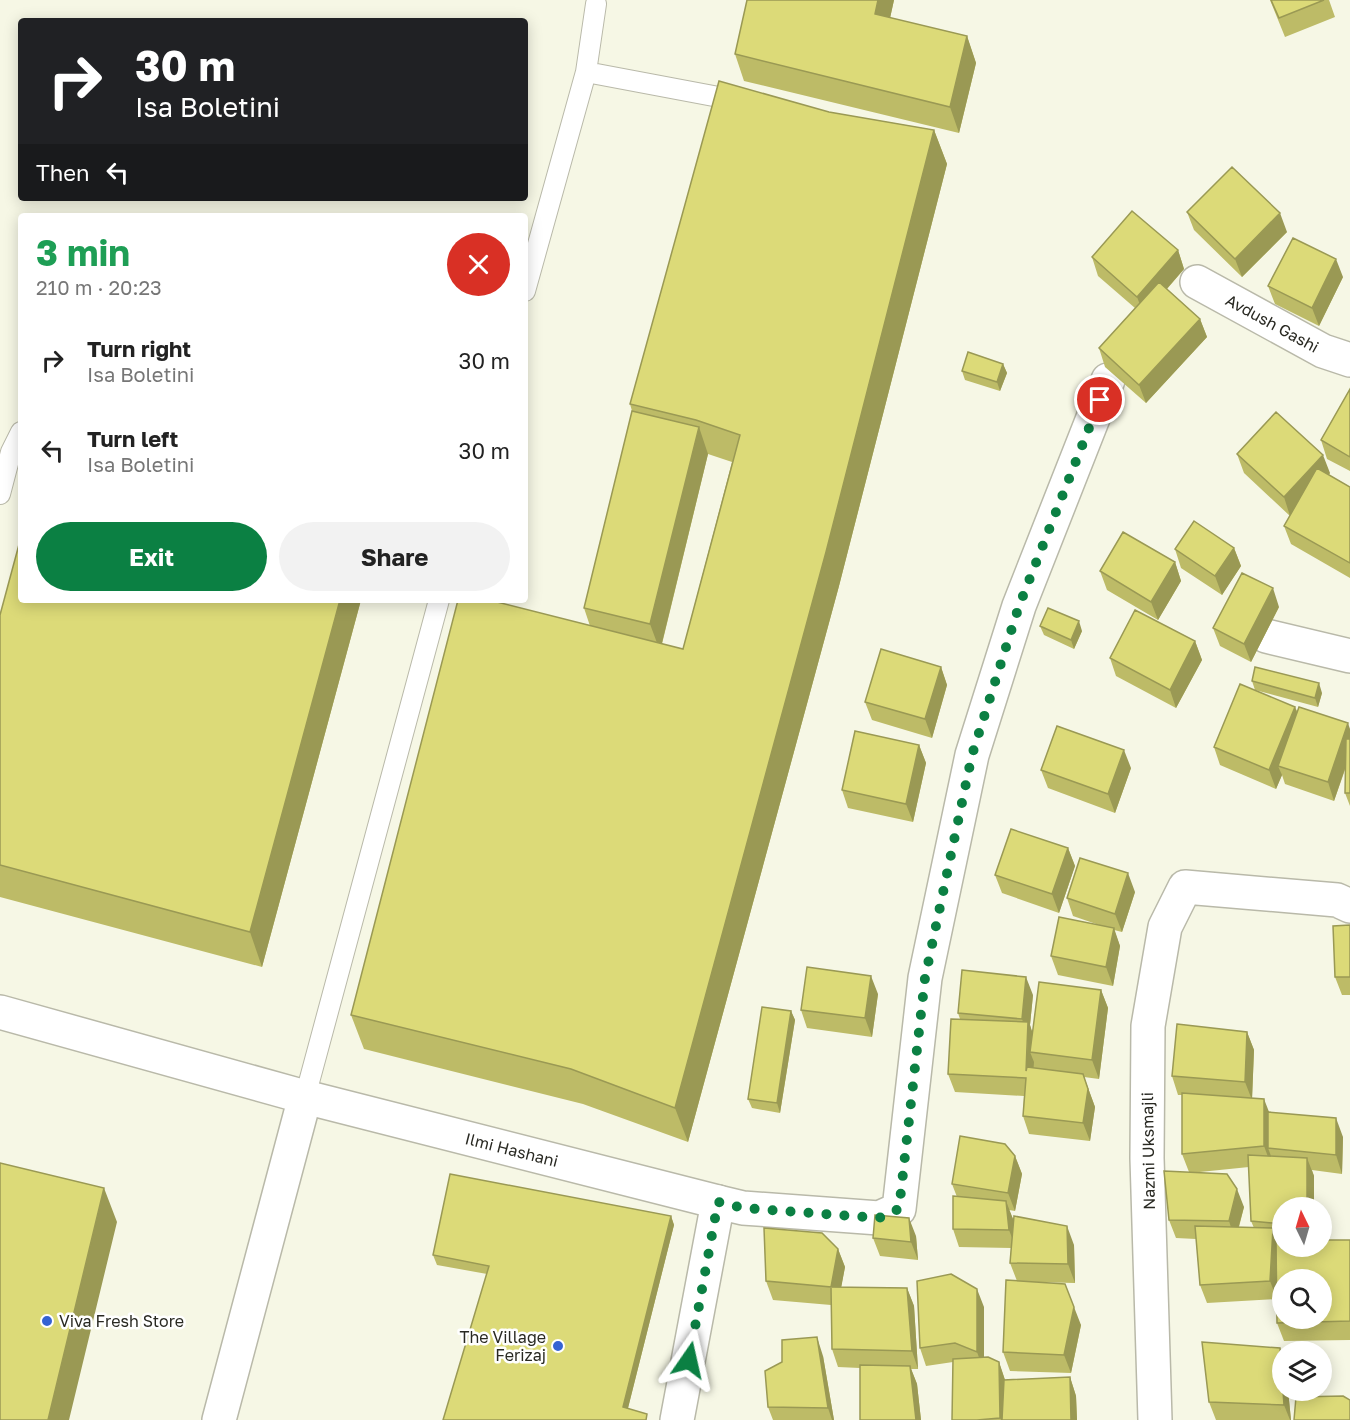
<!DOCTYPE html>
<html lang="en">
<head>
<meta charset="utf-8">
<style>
	:root { --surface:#fff; --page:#f2f2f2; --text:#222; --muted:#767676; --accent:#0b8043 }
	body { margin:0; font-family:"Golos Text",sans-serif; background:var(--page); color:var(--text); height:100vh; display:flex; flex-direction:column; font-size:22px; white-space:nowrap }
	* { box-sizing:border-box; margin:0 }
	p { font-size:20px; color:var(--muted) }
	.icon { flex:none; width:33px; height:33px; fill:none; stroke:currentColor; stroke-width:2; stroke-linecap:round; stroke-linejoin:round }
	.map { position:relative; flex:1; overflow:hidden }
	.panel { position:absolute; left:18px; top:213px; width:510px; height:390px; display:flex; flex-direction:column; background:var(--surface); border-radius:6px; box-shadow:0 3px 15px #0003 }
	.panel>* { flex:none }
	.guide { position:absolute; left:18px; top:18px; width:510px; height:183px; border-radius:6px; box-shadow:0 3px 15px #0003; background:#202124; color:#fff; overflow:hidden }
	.needle { width:39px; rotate:355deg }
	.fabs { position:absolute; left:1272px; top:1197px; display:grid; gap:12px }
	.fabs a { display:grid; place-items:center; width:60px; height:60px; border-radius:50%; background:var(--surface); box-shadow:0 3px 15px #0003; font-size:30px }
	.pin { position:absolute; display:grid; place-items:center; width:51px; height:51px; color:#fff; margin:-26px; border:3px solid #fff; border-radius:50%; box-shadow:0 2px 6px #0007 }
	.me { position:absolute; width:66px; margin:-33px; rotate:11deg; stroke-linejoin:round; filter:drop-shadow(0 0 4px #0008) }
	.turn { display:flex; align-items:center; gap:21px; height:126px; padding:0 18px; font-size:27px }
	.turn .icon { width:78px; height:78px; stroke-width:2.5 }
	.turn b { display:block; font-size:42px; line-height:51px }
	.then { display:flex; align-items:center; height:57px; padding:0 18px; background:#0003; gap:12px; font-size:22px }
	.round { display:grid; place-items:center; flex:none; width:63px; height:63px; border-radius:32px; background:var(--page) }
	.overview { display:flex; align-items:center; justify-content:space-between; height:102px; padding:0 18px }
	h1 { font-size:36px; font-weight:700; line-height:45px; color:#1e9e55 }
	.button { display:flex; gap:12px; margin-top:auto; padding:12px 18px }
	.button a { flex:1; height:69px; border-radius:36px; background:var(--accent); color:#fff; font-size:24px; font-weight:700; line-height:69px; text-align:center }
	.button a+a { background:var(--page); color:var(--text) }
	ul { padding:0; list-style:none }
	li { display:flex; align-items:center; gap:18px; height:90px; padding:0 18px }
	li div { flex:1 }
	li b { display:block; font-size:22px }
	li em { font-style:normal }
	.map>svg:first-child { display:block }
</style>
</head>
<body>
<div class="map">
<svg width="1350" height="1420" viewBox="0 0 1350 1420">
	<rect width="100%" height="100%" fill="#f6f7e5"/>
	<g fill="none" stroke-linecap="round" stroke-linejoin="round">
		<defs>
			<path id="lane" d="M 586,72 L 740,101
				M 525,291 L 586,72 L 596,4
				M 0,494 L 11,452 L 21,432
				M 305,1097 L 439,600"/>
			<g id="street">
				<path id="s1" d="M 1197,282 L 1323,351 L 1350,360"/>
				<path d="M 1266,636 L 1350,656"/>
				<path id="s2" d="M 0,1012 L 305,1097 L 718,1202"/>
				<path d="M 219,1420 L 305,1097"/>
				<path d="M 677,1420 L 718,1202 L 743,1208 L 879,1218 L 899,1209 L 925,978 L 972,755 L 1019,606 L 1108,380"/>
				<path d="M 1155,1420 L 1147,1158 L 1148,1026 L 1165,927 L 1185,887 L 1337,900 L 1350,906"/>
			</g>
		</defs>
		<use href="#lane" stroke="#b9b9a9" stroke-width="22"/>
		<use href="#street" stroke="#b9b9a9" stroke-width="36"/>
		<use href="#lane" stroke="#fff" stroke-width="20"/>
		<use href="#street" stroke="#fff" stroke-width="33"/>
	</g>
	<path fill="#bdbb67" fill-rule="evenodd" d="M 747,0 L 894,0 L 890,18 L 967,36 L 976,63 L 959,133 L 744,81 L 735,54 Z
		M 1270,0 L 1329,0 L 1335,17 L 1285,37 Z
		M 829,112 L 934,130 L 947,164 L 839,586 L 688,1142 L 583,1104 L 364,1049 L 351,1015 L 590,626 L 584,608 L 632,411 L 630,404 ZM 708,454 L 732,462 L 683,649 L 662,644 Z
		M 1187,212 L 1287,232 L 1242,277 L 1194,230 Z
		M 1178,250 L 1184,269 L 1167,289 L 1200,319 L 1207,337 L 1146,403 L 1105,367 L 1099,348 L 1135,308 L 1098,276 L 1092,257 Z
		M 1343,277 L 1319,326 L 1275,304 L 1268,286 Z
		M 1003,364 L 1007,373 L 1000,391 L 965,380 L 962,371 Z
		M 1350,389 L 1350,471 L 1327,459 L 1321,440 Z
		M 1237,454 L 1330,473 L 1329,475 L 1350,487 L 1350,578 L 1291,544 L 1284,526 L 1290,516 L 1244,473 Z
		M 1234,548 L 1241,566 L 1222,595 L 1181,568 L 1175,549 Z
		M 1175,562 L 1181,581 L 1158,620 L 1107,590 L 1100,571 Z
		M 361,600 L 262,967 L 0,897 L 0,615 Z
		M 1279,607 L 1251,662 L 1220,646 L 1213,628 Z
		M 1040,626 L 1082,631 L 1074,649 L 1044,635 Z
		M 1195,641 L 1202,660 L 1176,708 L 1116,676 L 1110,658 Z
		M 941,667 L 947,685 L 932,738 L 872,720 L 865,702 Z
		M 1252,681 L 1322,693 L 1318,707 L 1255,690 Z
		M 1295,707 L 1297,711 L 1350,729 L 1350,806 L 1345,793 L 1346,767 L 1334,801 L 1285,784 L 1282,775 L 1276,789 L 1220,765 L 1214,747 Z
		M 919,745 L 926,763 L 913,822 L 848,808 L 842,790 Z
		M 1131,768 L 1115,813 L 1048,788 L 1041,770 Z
		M 1068,848 L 1075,866 L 1059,913 L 1002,893 L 995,875 Z
		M 1135,892 L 1122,932 L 1114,930 L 1120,946 L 1113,986 L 1058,975 L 1051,956 L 1099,925 L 1073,916 L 1067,898 Z
		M 1350,925 L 1350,995 L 1342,995 L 1335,977 Z
		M 1101,990 L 1108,1008 L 1099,1079 L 1084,1077 L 1095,1107 L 1090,1141 L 1029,1134 L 1023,1116 L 1024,1096 L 955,1092 L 948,1074 L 960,1019 L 958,1013 L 1033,995 L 1030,1025 L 1032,1033 Z
		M 878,994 L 872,1037 L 807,1028 L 801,1010 Z
		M 791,1011 L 795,1020 L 780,1113 L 752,1108 L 748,1099 Z
		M 1247,1032 L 1254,1050 L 1252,1098 L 1269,1112 L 1343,1137 L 1342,1174 L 1312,1170 L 1314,1176 L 1314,1208 L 1282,1208 L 1282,1246 L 1350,1240 L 1350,1340 L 1284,1341 L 1277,1323 L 1277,1299 L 1207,1303 L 1200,1285 L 1196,1239 L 1176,1238 L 1169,1220 L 1189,1172 L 1182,1154 L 1182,1095 L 1178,1095 L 1172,1076 ZM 1249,1167 L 1251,1221 L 1254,1228 L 1239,1227 L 1244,1207 L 1190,1173 Z
		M 1015,1156 L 1022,1174 L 1015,1211 L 1009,1210 L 1013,1219 L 1013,1225 L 1074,1245 L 1075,1283 L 1031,1282 L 1081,1325 L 1071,1373 L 1010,1371 L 1003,1352 L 1017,1281 L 1010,1263 L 1011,1248 L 959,1247 L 953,1229 L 957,1197 L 952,1184 Z
		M 671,1216 L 674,1225 L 628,1408 L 443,1420 L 487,1274 L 437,1265 L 433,1255 Z
		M 916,1236 L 918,1260 L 880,1256 L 873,1238 Z
		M 838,1249 L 845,1267 L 841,1287 L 907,1288 L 914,1306 L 918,1369 L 911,1369 L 917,1384 L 921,1420 L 860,1420 L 860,1368 L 838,1367 L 832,1349 L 831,1305 L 773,1300 L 766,1281 Z
		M 984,1307 L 984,1358 L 999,1362 L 1005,1380 L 1070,1377 L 1076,1396 L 1077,1420 L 952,1420 L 953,1362 L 926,1366 L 920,1348 Z
		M 823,1356 L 834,1420 L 773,1420 L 768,1407 Z
		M 1288,1390 L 1291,1420 L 1216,1420 L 1209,1402 Z"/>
	<path fill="#9a9954" d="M 878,0 L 894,0 L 885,41 L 875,14 Z
		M 967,36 L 976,63 L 959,133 L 950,107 Z
		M 934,130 L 947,164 L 839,586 L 688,1142 L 675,1108 Z
		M 1280,213 L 1287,232 L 1242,277 L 1235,259 Z
		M 1178,250 L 1184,269 L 1144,315 L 1137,297 Z
		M 1336,259 L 1343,277 L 1319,326 L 1312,308 Z
		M 1200,319 L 1207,337 L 1146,403 L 1139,385 Z
		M 1003,364 L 1007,373 L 1000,391 L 997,382 Z
		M 699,427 L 708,454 L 660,651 L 650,624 Z
		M 1323,455 L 1330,473 L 1290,516 L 1284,497 Z
		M 1234,548 L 1241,566 L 1222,595 L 1215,576 Z
		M 1175,562 L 1181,581 L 1158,620 L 1151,602 Z
		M 1273,588 L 1279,607 L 1251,662 L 1244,644 Z
		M 340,600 L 361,600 L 262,967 L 250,932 Z
		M 1079,621 L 1082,631 L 1074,649 L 1071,640 Z
		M 1195,641 L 1202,660 L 1176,708 L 1170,690 Z
		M 941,667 L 947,685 L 932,738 L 925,719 Z
		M 1319,683 L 1322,693 L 1318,707 L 1315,698 Z
		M 1295,707 L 1302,726 L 1278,766 L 1282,775 L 1276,789 L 1269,770 Z
		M 1348,723 L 1350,729 L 1350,754 L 1334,801 L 1328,782 Z
		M 919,745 L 926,763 L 913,822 L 906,804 Z
		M 1124,750 L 1131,768 L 1115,813 L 1108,794 Z
		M 1068,848 L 1075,866 L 1059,913 L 1052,894 Z
		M 1128,873 L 1135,892 L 1122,932 L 1115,914 Z
		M 1114,928 L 1120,946 L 1113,986 L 1106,967 Z
		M 871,976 L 878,994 L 872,1037 L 865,1018 Z
		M 1026,977 L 1033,995 L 1030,1025 L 1035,1040 L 1030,1052 L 1034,1062 L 1032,1090 L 1026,1071 L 1028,1036 L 1022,1019 Z
		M 1101,990 L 1108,1008 L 1099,1079 L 1092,1060 Z
		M 791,1011 L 795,1020 L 780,1113 L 777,1103 Z
		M 1247,1032 L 1254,1050 L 1252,1100 L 1245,1082 Z
		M 1083,1074 L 1095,1107 L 1090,1141 L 1083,1123 Z
		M 1264,1099 L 1271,1117 L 1268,1148 L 1271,1156 L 1271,1165 L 1264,1146 Z
		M 1336,1118 L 1343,1137 L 1342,1174 L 1336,1155 Z
		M 1015,1156 L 1022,1174 L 1015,1211 L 1008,1193 Z
		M 1307,1158 L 1314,1176 L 1314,1208 L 1307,1208 Z
		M 104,1188 L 117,1222 L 69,1420 L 48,1420 Z
		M 1237,1189 L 1244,1207 L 1235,1240 L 1229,1221 Z
		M 1006,1201 L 1013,1219 L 1016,1248 L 1009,1230 Z
		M 671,1216 L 674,1225 L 626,1416 L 623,1407 Z
		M 909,1218 L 916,1236 L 918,1260 L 911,1242 Z
		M 1067,1226 L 1074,1245 L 1075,1283 L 1068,1264 Z
		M 1273,1228 L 1280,1247 L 1277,1299 L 1270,1281 Z
		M 838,1249 L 845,1267 L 838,1305 L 831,1287 Z
		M 907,1288 L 914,1306 L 918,1369 L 912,1351 Z
		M 977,1289 L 984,1307 L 984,1371 L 977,1352 Z
		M 1074,1307 L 1081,1325 L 1071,1373 L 1064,1355 Z
		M 817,1337 L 823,1356 L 834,1420 L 832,1420 L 828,1408 Z
		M 1280,1348 L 1282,1356 L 1282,1383 Z
		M 999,1362 L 1005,1380 L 1006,1420 L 1001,1420 L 1000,1418 Z
		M 910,1366 L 917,1384 L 921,1420 L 916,1420 Z
		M 1070,1377 L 1076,1396 L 1077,1420 L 1071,1420 Z
		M 1283,1390 L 1288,1390 L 1291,1420 L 1290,1420 L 1284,1405 Z"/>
	<path fill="#dcda78" stroke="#9a9954" stroke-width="1.5" fill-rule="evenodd" d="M 747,0 L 878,0 L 875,14 L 967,36 L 950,107 L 735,54 Z
		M 1271,0 L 1324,0 L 1279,18 Z
		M 719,81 L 829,112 L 934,130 L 826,552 L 675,1108 L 571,1069 L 351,1015 L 458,600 L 489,600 L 683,649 L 740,435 L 696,420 L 630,404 Z
		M 1232,167 L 1280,213 L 1235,259 L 1187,212 Z
		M 1132,211 L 1178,250 L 1137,297 L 1092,257 Z
		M 1293,238 L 1336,259 L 1312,308 L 1268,286 Z
		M 1159,282 L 1200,319 L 1139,385 L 1099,348 Z
		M 968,352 L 1003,364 L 997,382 L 962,371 Z
		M 1350,389 L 1350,457 L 1321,440 Z
		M 632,411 L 699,427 L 650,624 L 584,608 Z
		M 1276,412 L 1323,455 L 1284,497 L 1237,454 Z
		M 1317,468 L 1350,487 L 1350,563 L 1284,526 Z
		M 1194,521 L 1234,548 L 1215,576 L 1175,549 Z
		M 1123,532 L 1175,562 L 1151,602 L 1100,571 Z
		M 21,537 L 21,600 L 340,600 L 250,932 L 0,865 L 0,615 Z
		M 1242,573 L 1273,588 L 1244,644 L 1213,628 Z
		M 1048,608 L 1079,621 L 1071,640 L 1040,626 Z
		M 1135,610 L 1195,641 L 1170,690 L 1110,658 Z
		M 881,649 L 941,667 L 925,719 L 865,702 Z
		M 1255,667 L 1319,683 L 1315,698 L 1252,681 Z
		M 1240,684 L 1295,707 L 1269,770 L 1214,747 Z
		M 1299,707 L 1348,723 L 1328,782 L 1278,766 Z
		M 1057,726 L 1124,750 L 1108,794 L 1041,770 Z
		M 855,731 L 919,745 L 906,804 L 842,790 Z
		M 1346,739 L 1350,739 L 1350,793 L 1345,793 Z
		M 1011,829 L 1068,848 L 1052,894 L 995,875 Z
		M 1080,858 L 1128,873 L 1115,914 L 1067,898 Z
		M 1059,917 L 1114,928 L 1106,967 L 1051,956 Z
		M 1350,925 L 1350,977 L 1335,977 L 1333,926 Z
		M 807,967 L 871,976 L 865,1018 L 801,1010 Z
		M 962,970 L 1026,977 L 1022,1019 L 958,1013 Z
		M 1039,982 L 1101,990 L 1092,1060 L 1030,1052 Z
		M 762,1007 L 791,1011 L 777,1103 L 748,1099 Z
		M 951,1019 L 1028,1022 L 1026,1071 L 1027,1067 L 1083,1074 L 1088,1089 L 1083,1123 L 1023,1116 L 1026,1078 L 948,1074 Z
		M 1177,1024 L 1247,1032 L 1245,1082 L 1172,1076 Z
		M 1182,1093 L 1264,1099 L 1264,1146 L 1182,1154 Z
		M 1268,1112 L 1336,1118 L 1336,1155 L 1268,1148 Z
		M 960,1136 L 1005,1144 L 1015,1156 L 1008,1193 L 952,1184 Z
		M 1248,1155 L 1307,1158 L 1307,1208 L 1282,1208 L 1282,1224 L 1251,1221 Z
		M 0,1163 L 104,1188 L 48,1420 L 0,1420 Z
		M 1164,1171 L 1227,1174 L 1237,1189 L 1229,1221 L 1169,1220 Z
		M 450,1174 L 671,1216 L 623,1407 L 647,1414 L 646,1420 L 443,1420 L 489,1266 L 433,1255 Z
		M 953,1196 L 1006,1201 L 1009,1230 L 953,1229 Z
		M 875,1215 L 909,1218 L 911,1242 L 873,1238 Z
		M 1014,1216 L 1067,1226 L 1068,1264 L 1010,1263 Z
		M 1195,1226 L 1273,1228 L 1270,1281 L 1200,1285 Z
		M 764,1228 L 822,1233 L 838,1249 L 831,1287 L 907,1288 L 912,1351 L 832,1349 L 831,1287 L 766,1281 Z
		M 1276,1240 L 1282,1240 L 1282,1246 L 1322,1246 L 1322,1240 L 1350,1240 L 1350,1321 L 1277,1323 ZM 1282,1280 L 1322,1280 L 1322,1318 L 1282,1318 Z
		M 951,1274 L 977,1289 L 977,1352 L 955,1343 L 920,1348 L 917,1281 Z
		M 1006,1280 L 1065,1284 L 1074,1307 L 1064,1355 L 1003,1352 Z
		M 817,1337 L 828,1408 L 768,1407 L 765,1371 L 782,1362 L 782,1340 Z
		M 1202,1342 L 1280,1348 L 1284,1405 L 1209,1402 Z
		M 988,1357 L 999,1362 L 1000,1418 L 977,1420 L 952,1420 L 953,1359 Z
		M 860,1365 L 910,1366 L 916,1420 L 860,1420 Z
		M 1070,1377 L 1071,1420 L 1002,1420 L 1004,1380 Z
		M 1343,1396 L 1350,1400 L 1350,1420 L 1294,1420 L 1296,1397 Z"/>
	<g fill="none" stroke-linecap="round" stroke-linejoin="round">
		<path stroke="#0b8043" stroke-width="10" stroke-dasharray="0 18" d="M 689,1360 L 718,1202 L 743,1208 L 879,1218 L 899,1209 L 925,978 L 972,755 L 1019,606 L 1100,400"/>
	</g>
	<g fill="#3563d3" stroke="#fff" stroke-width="2">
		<circle cx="47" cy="1321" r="6"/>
		<circle cx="558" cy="1346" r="6"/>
	</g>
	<g text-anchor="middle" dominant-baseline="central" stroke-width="5" stroke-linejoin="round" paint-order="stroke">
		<g font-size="16" fill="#292922" stroke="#fff">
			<text stroke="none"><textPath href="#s1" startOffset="86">Avdush Gashi</textPath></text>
			<text stroke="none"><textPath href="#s2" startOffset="530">Ilmi Hashani</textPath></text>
			<text transform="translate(1148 1151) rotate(-91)">Nazmi Uksmajli</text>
		</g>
		<g font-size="16" fill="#292922" stroke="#fff" text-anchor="start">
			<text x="59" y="1321">Viva Fresh Store</text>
			<text x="546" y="1337" text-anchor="end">The Village<tspan x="546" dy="18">Ferizaj</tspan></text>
		</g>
	</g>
</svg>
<div class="fabs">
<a><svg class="needle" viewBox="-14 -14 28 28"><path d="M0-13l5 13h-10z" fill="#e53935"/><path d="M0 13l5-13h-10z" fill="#767676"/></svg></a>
<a><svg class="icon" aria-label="search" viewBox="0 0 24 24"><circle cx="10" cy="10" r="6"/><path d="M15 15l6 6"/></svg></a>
<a><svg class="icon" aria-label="layers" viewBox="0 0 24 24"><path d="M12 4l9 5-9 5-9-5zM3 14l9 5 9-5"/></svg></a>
</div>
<div class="pin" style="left:1100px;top:400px;background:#d93025"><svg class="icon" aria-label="arrive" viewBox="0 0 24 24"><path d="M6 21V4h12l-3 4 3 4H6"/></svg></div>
<svg class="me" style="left:689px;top:1360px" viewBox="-20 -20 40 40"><path d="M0-17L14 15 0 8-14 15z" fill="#0b8043" stroke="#fff" stroke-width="4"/></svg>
<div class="guide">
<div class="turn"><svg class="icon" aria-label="right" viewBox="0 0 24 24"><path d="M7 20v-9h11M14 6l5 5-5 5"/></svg><div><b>30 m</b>Isa Boletini</div></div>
<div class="then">Then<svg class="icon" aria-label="left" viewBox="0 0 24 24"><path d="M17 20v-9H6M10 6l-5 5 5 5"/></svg></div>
</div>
<section class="panel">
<div class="overview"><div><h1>3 min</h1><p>210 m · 20:23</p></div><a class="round" style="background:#d93025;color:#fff"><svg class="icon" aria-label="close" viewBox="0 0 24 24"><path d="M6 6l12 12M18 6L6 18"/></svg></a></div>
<ul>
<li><svg class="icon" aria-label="right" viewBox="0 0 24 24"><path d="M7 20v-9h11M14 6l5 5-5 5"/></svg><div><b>Turn right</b><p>Isa Boletini</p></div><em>30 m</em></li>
<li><svg class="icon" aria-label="left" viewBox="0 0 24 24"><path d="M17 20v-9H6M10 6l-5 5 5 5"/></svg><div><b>Turn left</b><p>Isa Boletini</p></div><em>30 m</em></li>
</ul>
<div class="button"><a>Exit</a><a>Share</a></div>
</section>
</div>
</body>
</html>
